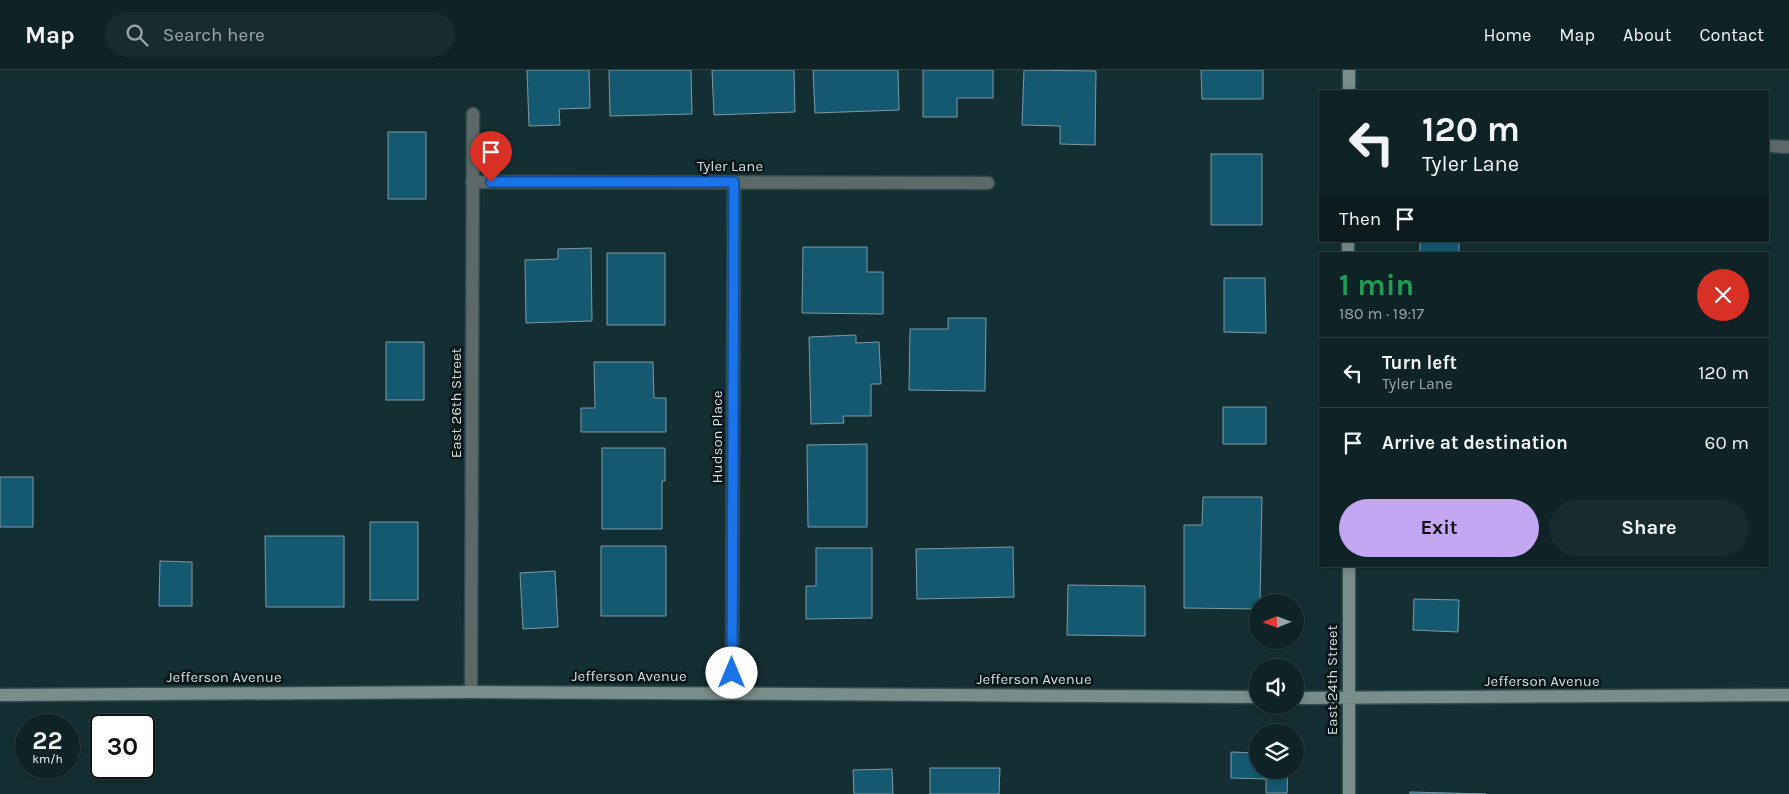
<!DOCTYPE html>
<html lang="en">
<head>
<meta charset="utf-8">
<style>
	:root { --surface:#0f2326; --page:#182b2e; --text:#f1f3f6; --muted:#9ba4a7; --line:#2f4043; --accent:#c3a7f2 }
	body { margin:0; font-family:Karla,sans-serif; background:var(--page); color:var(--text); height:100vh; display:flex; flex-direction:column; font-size:19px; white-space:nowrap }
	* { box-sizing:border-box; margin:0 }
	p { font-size:16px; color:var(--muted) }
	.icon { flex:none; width:28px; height:28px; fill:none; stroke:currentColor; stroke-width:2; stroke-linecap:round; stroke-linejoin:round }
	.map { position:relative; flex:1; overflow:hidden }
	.panel { position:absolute; left:1319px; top:182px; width:450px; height:315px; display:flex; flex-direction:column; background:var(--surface); border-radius:0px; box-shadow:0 2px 8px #0003,0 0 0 1px var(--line) }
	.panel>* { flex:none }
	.top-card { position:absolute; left:1319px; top:20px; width:450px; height:152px; border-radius:0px; box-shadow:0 2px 8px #0003,0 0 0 1px var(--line); background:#0f2326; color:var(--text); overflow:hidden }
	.needle { width:32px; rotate:269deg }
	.fabs { position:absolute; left:1249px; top:524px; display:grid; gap:10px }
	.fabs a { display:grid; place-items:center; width:55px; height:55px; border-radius:50%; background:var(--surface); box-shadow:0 2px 8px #0003,0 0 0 1px var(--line); font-size:25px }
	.speed { position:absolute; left:15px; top:644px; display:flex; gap:10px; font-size:25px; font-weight:700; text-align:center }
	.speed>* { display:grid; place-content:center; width:65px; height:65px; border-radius:50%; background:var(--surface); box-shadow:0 2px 8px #0003,0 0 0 1px var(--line); line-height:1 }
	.speed small { font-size:12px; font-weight:400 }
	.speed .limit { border:2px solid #111; border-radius:8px; background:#fff; color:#111 }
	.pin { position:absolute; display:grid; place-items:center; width:42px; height:42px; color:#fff; margin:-51px -21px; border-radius:50% 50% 50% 0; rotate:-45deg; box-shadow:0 0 5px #0007 }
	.pin .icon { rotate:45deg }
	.me { position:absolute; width:55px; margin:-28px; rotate:0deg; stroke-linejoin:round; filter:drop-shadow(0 0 4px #0008) }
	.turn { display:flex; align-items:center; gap:18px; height:105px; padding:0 20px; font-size:22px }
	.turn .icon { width:65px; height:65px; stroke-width:2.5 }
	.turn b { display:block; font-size:35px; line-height:42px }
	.then { display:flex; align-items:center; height:48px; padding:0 20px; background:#0003; gap:10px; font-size:19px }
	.round { display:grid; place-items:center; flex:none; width:52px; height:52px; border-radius:26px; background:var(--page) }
	.headline { display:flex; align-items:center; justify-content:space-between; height:85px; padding:0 20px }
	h1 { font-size:30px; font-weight:700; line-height:38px; color:#1e9e55 }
	.cta { display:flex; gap:10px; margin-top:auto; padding:10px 20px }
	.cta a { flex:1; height:58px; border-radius:30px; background:var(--accent); color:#111; font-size:20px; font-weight:700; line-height:58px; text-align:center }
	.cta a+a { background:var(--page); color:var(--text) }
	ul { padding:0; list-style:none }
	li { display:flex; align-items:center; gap:15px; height:70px; padding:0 20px; border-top:1px solid var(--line) }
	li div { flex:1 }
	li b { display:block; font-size:19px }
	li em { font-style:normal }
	header { display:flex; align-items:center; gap:30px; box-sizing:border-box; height:70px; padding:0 25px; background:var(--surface); border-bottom:1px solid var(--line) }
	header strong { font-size:24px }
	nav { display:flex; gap:28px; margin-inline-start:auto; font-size:18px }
	.search { width:350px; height:45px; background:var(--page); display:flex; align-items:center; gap:12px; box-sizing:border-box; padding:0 18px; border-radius:28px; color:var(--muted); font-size:19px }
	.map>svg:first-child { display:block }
</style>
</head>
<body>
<header>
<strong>Map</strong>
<div class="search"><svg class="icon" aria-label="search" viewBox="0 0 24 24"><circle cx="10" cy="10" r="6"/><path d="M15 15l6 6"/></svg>Search here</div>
<nav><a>Home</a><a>Map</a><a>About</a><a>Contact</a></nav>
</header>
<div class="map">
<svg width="1789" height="724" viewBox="0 0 1789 724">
	<rect width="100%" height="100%" fill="#142f33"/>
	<path fill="#155971" stroke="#7f99a5" d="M 527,0 L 589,0 L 590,38 L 559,39 L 560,55 L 529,56 Z
		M 609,0 L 691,0 L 692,44 L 610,46 Z
		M 712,0 L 794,0 L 795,42 L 714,45 Z
		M 813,0 L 898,0 L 899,40 L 815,43 Z
		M 923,0 L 993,0 L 993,28 L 957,28 L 957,47 L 923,47 Z
		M 1024,0 L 1096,1 L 1095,75 L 1060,74 L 1060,56 L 1022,55 Z
		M 1201,0 L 1263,0 L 1263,29 L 1202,29 Z
		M 388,62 L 426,62 L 426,129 L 388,129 Z
		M 1211,84 L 1262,84 L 1262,155 L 1211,155 Z
		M 1420,171 L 1459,171 L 1459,184 L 1420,184 Z
		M 803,177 L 867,177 L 867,202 L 883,202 L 883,244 L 802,243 Z
		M 591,178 L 592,251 L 526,253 L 525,190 L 558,189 L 558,179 Z
		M 607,183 L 665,183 L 665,255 L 607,255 Z
		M 1224,208 L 1265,208 L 1266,263 L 1224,262 Z
		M 948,248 L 986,248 L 985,321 L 909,320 L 910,259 L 948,259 Z
		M 856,265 L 856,273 L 879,272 L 881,314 L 871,314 L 871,346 L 843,346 L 844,353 L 811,354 L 809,267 Z
		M 386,272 L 424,272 L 424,330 L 386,330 Z
		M 594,292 L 653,292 L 654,328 L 666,328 L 666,362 L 581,362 L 581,338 L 595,338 Z
		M 1223,337 L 1266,337 L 1266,374 L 1223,374 Z
		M 867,374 L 867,457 L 808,457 L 807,375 Z
		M 602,378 L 665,378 L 665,411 L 662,411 L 662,459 L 602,459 Z
		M 0,407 L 33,407 L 33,457 L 0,457 Z
		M 1203,427 L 1262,427 L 1260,532 L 1258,532 L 1258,539 L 1184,538 L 1184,455 L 1202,455 Z
		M 370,452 L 418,452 L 418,530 L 370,530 Z
		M 265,466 L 344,466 L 344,537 L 266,537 Z
		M 601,476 L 666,476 L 666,546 L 601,546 Z
		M 1013,477 L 1014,527 L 917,529 L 916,479 Z
		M 816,478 L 872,478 L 872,548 L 806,549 L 806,516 L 816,516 Z
		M 160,491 L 192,492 L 192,536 L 159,536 Z
		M 555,501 L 558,557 L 523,559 L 520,503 Z
		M 1068,515 L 1145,516 L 1145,566 L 1067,565 Z
		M 1414,529 L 1459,530 L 1458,562 L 1413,560 Z
		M 1231,682 L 1258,683 L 1258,700 L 1288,700 L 1287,723 L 1266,723 L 1266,709 L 1231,708 Z
		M 930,698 L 1000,698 L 999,724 L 930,724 Z
		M 892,699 L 893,724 L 854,724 L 853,700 Z
		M 1410,722 L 1486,724 L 1410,724 Z"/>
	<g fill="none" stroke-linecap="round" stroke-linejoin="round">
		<defs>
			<path id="street" d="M 1768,76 L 1789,77
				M 472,112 L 988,113
				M 471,622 L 473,44
				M 732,623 L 734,112"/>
			<path id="secondary" d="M 1349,21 L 1349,0
				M 1348,171 L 1348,184
				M 1349,496 L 1349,724
				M 0,625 L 471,622 L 1258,627
				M 1295,628 L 1789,625"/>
		</defs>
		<use href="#street" stroke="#324b4f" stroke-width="15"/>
		<use href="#secondary" stroke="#324b4f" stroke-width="15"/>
		<use href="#street" stroke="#5d6968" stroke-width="12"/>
		<use href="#secondary" stroke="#798d8b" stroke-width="12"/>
	</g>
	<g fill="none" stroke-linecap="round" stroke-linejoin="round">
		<defs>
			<path id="route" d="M 491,112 L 734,112 L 732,603"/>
		</defs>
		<use href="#route" stroke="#114b97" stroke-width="12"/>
		<use href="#route" stroke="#1a73e8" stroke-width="9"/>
	</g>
	<g text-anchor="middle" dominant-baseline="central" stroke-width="5" stroke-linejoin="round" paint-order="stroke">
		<g font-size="15" fill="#d0dfe2" stroke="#091517">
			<text x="730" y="96">Tyler Lane</text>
			<text transform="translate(456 333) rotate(-90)">East 26th Street</text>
			<text transform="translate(717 367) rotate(-90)">Hudson Place</text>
			<text x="629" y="606">Jefferson Avenue</text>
			<text x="224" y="607">Jefferson Avenue</text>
			<text x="1034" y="609">Jefferson Avenue</text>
			<text transform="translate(1332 610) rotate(-90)">East 24th Street</text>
			<text x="1542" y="611">Jefferson Avenue</text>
		</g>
	</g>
</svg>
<div class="fabs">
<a><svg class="needle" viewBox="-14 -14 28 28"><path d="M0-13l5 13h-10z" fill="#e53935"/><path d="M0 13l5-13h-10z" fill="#9ba4a7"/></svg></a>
<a><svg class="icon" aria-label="sound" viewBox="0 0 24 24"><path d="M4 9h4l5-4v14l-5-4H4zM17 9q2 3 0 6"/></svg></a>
<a><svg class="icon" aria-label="layers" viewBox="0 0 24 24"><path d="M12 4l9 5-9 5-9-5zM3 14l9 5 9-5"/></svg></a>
</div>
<div class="speed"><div>22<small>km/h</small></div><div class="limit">30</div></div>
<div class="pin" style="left:491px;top:112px;background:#d93025"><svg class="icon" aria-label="arrive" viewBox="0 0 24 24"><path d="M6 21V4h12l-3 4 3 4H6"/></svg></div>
<svg class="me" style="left:732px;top:603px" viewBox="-20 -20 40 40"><circle r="19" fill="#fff"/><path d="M0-13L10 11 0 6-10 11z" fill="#1a73e8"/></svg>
<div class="top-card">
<div class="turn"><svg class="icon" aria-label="left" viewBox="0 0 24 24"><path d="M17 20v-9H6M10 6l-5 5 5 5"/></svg><div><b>120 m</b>Tyler Lane</div></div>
<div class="then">Then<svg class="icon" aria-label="arrive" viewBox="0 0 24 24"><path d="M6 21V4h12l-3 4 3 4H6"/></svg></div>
</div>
<section class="panel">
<div class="headline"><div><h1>1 min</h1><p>180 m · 19:17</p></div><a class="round" style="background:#d93025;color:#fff"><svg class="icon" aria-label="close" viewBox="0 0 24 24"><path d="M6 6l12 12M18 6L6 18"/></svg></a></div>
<ul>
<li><svg class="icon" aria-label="left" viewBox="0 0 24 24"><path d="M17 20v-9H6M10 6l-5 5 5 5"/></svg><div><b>Turn left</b><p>Tyler Lane</p></div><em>120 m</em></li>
<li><svg class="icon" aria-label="arrive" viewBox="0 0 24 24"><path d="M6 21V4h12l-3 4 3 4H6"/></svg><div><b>Arrive at destination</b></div><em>60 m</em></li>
</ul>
<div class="cta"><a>Exit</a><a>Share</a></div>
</section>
</div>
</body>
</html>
